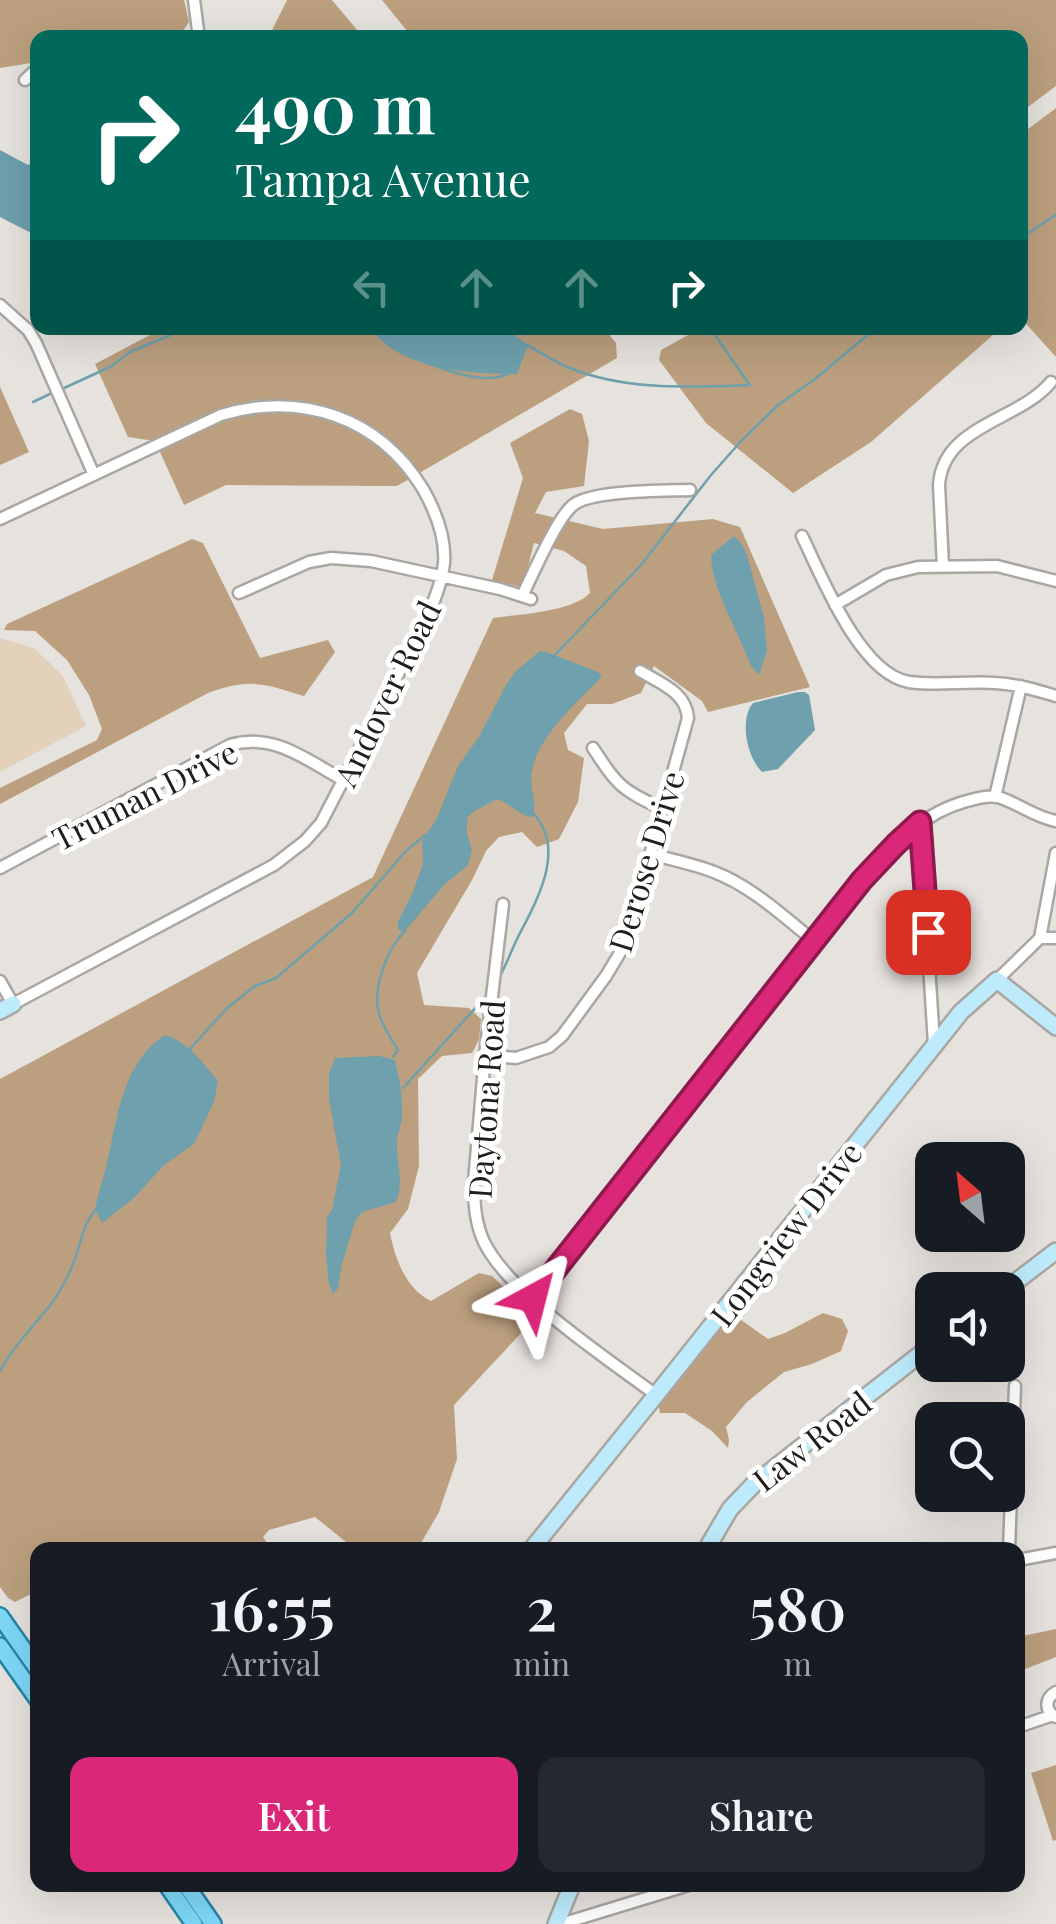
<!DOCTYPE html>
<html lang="en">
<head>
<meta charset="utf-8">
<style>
	:root { --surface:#171b24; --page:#242831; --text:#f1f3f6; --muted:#9ea1a6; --accent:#db2777 }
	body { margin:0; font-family:"Playfair Display",serif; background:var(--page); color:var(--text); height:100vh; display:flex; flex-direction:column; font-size:38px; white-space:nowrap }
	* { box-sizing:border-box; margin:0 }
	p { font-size:32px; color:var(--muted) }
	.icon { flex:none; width:55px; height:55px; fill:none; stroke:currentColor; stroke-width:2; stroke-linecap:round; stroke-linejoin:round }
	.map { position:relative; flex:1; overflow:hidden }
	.sheet { position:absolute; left:30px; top:1542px; width:995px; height:350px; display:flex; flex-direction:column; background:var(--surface); border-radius:20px; box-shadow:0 10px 40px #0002 }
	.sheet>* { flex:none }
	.hud { position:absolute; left:30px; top:30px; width:998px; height:305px; border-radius:20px; box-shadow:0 10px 40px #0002; background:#00695c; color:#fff; overflow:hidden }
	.needle { width:65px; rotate:332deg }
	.buttons { position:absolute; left:915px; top:1142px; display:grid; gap:20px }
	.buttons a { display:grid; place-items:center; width:110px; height:110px; border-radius:20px; background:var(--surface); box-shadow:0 10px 40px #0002; font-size:50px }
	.pin { position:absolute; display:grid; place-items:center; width:85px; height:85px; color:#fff; margin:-42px; border-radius:20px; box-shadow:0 5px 15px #0006 }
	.me { position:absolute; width:110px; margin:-55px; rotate:38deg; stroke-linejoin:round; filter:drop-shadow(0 0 8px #0008) }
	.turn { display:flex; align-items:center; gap:35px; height:210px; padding:0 40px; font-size:45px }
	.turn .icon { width:130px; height:130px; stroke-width:2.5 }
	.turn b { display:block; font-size:70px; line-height:85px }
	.lanes { display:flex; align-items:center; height:95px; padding:0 40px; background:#0003; justify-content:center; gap:50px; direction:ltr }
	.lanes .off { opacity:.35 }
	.eta { display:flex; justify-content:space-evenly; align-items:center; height:170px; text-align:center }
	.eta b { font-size:60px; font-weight:600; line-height:70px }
	.action { display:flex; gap:20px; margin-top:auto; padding:20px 40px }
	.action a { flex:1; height:115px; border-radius:20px; background:var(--accent); color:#fff; font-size:40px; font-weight:600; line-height:115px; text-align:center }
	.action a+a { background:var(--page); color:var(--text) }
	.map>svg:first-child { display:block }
</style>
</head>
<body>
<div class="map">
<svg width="1056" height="1924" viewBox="0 0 1056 1924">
	<rect width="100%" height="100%" fill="#e6e2de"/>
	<path fill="#e4d1bb" d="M 0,638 L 34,648 L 63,676 L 86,726 L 0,772 Z"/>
	<path fill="#bb9f7e" d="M 0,0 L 184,0 L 189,22 L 179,37 L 38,38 L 37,62 L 0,68 Z
		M 287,0 L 332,0 L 363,37 L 273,37 L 272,30 Z
		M 382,0 L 1056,0 L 1056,86 L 1020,113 L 1020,38 L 412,37 Z
		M 1056,108 L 1056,357 L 1020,317 L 1020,135 Z
		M 163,328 L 604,328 L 616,343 L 617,358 L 397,486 L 226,485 L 184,505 L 155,441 L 128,437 L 95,364 Z
		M 701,328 L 1001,328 L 871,442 L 793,493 L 706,423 L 659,360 L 661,350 Z
		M 0,387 L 29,452 L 0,465 Z
		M 570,409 L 582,414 L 589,441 L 584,486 L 546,492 L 535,513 L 603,529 L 713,519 L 740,527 L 810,687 L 708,712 L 702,701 L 654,666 L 641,693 L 612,704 L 587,704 L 564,733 L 568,750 L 584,758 L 578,802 L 559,839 L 537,847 L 522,832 L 499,837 L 486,851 L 472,880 L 417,973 L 424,1005 L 469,1008 L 481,1019 L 479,1040 L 472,1053 L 442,1056 L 418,1079 L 419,1166 L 408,1209 L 390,1233 C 395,1259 406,1289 431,1301 L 479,1273 L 492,1276 L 527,1309 L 523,1331 L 454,1405 L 457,1459 L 439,1512 L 417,1550 L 356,1550 L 315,1517 L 269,1530 L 263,1537 L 270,1547 L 265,1550 L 38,1550 L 37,1591 L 15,1602 L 8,1598 L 0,1587 L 0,1079 L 373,877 L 493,618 C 520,614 572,612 590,593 L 586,566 L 564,551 L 534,543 L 528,567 L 520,587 L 492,580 L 523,478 L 510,443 Z
		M 192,539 L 203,543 L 260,658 L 328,640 L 335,652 L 304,696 C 263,683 249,678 208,693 L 0,804 L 0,788 L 97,740 L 102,729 L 89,695 L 67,660 L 35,631 L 4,630 L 7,624 Z
		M 823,1313 L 842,1319 L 848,1331 L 841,1351 L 812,1364 L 784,1372 L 747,1402 L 726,1427 L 729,1440 L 728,1448 L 712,1431 L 685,1413 L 660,1413 L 658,1402 C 674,1382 714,1321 737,1317 L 768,1339 L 785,1333 Z
		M 1056,1629 L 1056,1657 L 1018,1672 L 1018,1637 Z
		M 1056,1765 L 1056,1840 L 1053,1841 L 1031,1773 Z"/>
	<path fill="#6ea0ad" d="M 0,150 L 28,165 L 37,161 L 37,236 L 0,217 Z
		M 377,328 L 456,328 L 488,333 L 506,329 L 528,345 L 517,374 C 471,374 401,370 372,330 Z
		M 734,536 L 741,543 L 747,555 L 764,618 L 767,651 L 759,675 L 751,666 C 739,632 712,591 711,555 Z
		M 540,651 L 546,652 L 598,672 L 602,677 C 578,701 538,736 532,771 C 528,788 539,803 532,817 C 519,816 510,803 497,799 L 473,812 L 467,818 L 467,833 L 472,850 L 468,865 L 444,885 L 405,931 L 401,931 L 398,929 L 398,922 L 413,892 L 423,864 L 422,841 L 437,818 L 458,766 L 479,737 L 506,685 L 516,671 Z
		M 798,692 L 805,692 L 809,695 L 815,730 L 778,769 L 762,772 C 747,757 739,720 753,703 Z
		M 165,1035 C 187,1041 204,1064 218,1081 L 214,1102 L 194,1144 L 164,1165 L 135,1197 L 102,1223 L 95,1209 C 99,1190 105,1173 109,1154 C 118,1112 125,1060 165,1035 Z
		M 379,1056 L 395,1060 C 399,1078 403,1096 402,1115 C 402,1126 396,1136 397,1146 C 397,1166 404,1183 396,1202 L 362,1212 L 355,1221 L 342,1264 L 338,1288 L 333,1294 L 329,1283 L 326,1256 L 327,1217 L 332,1210 L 341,1165 L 329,1099 L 329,1074 L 335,1058 Z"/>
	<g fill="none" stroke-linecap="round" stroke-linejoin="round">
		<path stroke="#6ea0ad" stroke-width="2.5" d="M 1020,238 L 1056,215
			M 710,328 L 749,384
			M 527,347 L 528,345 C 541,353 555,362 570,368 C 626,391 691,387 750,385
			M 424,362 C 448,371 484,385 508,374
			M 62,389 L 112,366 L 130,352 L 187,328
			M 33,402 L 54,392
			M 553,657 L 641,565 L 711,475 L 743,439 L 778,405 L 815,379 L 876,328
			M 498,980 C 506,966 511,951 518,937 C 537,900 567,849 533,813
			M 189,1050 L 226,1009 L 255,986 L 276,978 L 352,913 L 406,851 L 425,835
			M 393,1057 L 398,1050 C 391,1039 383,1027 379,1014 C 372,989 387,948 405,931 L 404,929
			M 403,1088 L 488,994
			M 0,1371 C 12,1349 27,1333 43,1314 C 56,1300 68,1277 75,1259 C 81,1241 84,1221 97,1209"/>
		<defs>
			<path id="street" d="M 194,0 L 199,38
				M 25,80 L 38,68
				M 0,305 L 28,330 L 36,343 L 94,475
				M 0,519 L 221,415 C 301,391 379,417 423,489 C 436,512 446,537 444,563 C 442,583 433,604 425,622 L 321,823 L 305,841 L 274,865 L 13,1004 L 0,981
				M 802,536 C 822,577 860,674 909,682 C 937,686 967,681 995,683 C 1016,684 1036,690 1056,696
				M 943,566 L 939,485 C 943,425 1019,421 1051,382
				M 239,593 L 309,562 L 331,558 L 371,561 L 500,589 L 531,599
				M 522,596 C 533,574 556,520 572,506 C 589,490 665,491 690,490
				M 835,605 L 886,575 L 918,567 L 997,566 L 1056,581
				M 593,748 C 618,786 621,790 663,809
				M 995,797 L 1021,686
				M 920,822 L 934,1044
				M 651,854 C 672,860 694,864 714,872 C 751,886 783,916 814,941
				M 0,868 L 230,745 C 273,732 307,760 343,780
				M 503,904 L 485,1055 L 474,1182 C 474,1202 475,1223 484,1242 C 510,1295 608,1359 656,1395
				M 1040,938 L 1056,853
				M 997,980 L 1040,938 L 1056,938
				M 485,1055 L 516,1058 L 549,1047 L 562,1036 L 606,976 L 621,951 L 630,927 L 688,718 C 686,692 660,683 640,671
				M 533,1298 L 862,880 C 892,847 921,813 967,801 C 977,798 988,795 998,797 C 1018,803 1034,817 1056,821
				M 1009,1550 L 1015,1386
				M 1018,1560 L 1056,1553
				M 1056,1692 C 1045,1698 1044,1711 1056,1717
				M 1018,1727 L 1053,1715
				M 561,1924 L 689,1885"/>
			<path id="secondary" d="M 0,1011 L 13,1004
				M 1005,1290 L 1056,1251
				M 531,1550 L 656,1395 L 961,1012 L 997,980 L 1056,1027
				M 706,1550 L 730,1509 L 754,1484 L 932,1345
				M 556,1924 L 572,1885"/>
			<path id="primary" d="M 0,1616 L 38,1670
				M 0,1646 L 38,1700
				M 167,1885 L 194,1924
				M 186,1885 L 213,1924"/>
		</defs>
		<use href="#street" stroke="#aaa6a2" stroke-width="15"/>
		<use href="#secondary" stroke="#aaa6a2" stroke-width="20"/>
		<use href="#primary" stroke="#2585a7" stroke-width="20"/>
		<use href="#street" stroke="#fff" stroke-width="10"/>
		<use href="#secondary" stroke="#beebfb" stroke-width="15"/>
		<use href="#primary" stroke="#7ed7f7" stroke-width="15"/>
	</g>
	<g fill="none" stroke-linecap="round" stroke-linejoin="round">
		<defs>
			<path id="route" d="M 533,1298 L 862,880 L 896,844 L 920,822 L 928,932"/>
		</defs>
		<use href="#route" stroke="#8e194d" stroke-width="25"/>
		<use href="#route" stroke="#db2777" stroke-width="18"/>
	</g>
	<g text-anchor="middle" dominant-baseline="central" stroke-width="10" stroke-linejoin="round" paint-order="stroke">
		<g font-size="32" fill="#201e1d" stroke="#fff">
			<text transform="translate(386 693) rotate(-64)">Andover Road</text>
			<text transform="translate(144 794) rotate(-27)">Truman Drive</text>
			<text transform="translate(645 861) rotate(-73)">Derose Drive</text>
			<text transform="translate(485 1099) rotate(-86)">Daytona Road</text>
			<text transform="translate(785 1233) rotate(-52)">Longview Drive</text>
			<text transform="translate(811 1440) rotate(-38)">Law Road</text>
		</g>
	</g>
</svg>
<div class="buttons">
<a><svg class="needle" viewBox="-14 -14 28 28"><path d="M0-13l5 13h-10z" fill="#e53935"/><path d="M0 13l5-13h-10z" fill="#9ea1a6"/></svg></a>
<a><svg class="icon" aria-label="sound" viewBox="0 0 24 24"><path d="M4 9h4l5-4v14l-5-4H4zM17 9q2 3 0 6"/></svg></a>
<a><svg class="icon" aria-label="search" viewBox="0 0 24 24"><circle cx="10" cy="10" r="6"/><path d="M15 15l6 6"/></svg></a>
</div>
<div class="pin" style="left:928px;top:932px;background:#d93025"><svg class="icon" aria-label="arrive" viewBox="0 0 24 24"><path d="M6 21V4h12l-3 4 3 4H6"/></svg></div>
<svg class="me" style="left:533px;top:1298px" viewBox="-20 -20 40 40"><path d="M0-17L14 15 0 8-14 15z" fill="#db2777" stroke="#fff" stroke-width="4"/></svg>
<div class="hud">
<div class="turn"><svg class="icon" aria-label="right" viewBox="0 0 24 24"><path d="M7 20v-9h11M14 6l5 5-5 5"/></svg><div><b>490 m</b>Tampa Avenue</div></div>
<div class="lanes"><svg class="icon off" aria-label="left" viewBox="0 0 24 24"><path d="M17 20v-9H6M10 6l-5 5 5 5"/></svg><svg class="icon off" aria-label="ahead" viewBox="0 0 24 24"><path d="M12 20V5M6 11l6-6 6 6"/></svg><svg class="icon off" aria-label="ahead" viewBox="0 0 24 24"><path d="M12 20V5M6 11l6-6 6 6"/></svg><svg class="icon" aria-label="right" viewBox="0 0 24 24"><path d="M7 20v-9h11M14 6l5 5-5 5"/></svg></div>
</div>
<section class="sheet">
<div class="eta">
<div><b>16:55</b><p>Arrival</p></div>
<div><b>2</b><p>min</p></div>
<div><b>580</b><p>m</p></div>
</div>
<div class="action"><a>Exit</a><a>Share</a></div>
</section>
</div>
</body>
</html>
